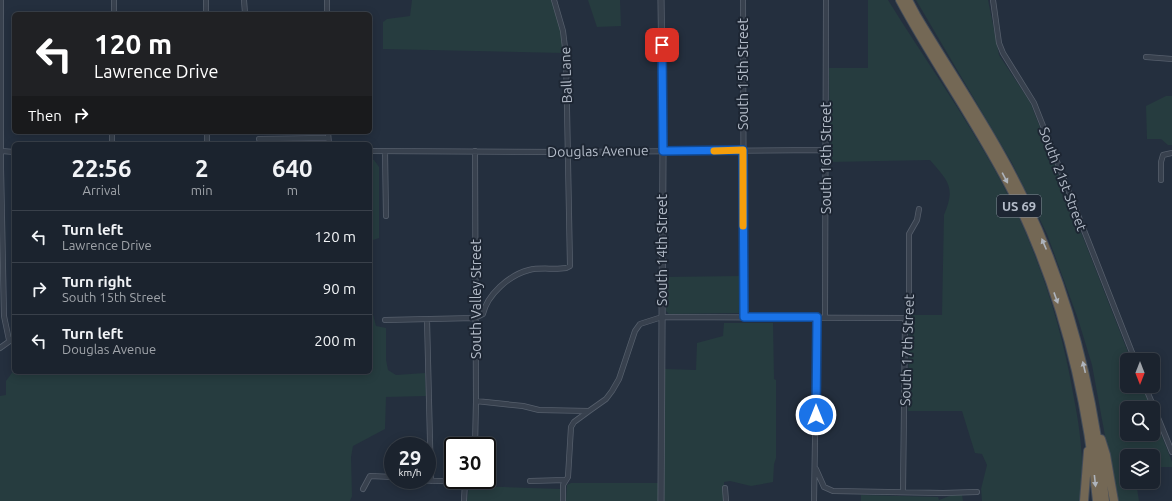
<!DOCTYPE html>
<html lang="en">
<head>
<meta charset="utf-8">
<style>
	:root { --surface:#1b232e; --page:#242b36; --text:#f1f3f6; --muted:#a0a4aa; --line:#39404a }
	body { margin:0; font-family:Ubuntu,sans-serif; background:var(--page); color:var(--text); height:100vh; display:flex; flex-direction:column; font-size:15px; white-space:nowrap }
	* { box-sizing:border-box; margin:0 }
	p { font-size:13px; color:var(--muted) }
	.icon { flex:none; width:22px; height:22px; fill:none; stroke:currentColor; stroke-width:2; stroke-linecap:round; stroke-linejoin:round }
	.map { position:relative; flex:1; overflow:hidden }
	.drawer { position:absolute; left:12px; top:142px; width:360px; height:232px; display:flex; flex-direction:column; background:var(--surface); border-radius:6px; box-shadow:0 2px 10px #0003,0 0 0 1px var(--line) }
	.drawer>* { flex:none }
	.guide { position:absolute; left:12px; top:12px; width:360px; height:122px; border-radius:6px; box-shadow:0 2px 10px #0003,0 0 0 1px var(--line); background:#202124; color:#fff; overflow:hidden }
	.needle { width:26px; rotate:180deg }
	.controls { position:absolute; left:1120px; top:353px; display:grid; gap:8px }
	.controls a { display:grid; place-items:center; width:40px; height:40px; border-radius:6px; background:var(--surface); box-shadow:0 2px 10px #0003,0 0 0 1px var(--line); font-size:20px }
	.speed { position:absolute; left:384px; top:437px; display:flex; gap:8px; font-size:20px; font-weight:700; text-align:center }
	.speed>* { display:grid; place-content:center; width:52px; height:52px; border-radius:50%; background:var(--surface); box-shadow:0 2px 10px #0003,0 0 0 1px var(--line); line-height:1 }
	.speed small { font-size:10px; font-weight:400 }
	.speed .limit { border:2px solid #111; border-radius:6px; background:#fff; color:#111 }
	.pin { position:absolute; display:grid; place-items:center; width:34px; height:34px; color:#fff; margin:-17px; border-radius:8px; box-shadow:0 2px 6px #0006 }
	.me { position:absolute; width:44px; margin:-22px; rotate:0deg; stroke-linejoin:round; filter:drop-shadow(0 0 3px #0008) }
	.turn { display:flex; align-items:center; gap:14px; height:84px; padding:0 16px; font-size:18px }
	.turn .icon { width:52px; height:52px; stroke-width:2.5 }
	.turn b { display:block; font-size:28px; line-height:34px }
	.then { display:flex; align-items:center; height:38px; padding:0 16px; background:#0003; gap:8px; font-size:15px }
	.eta { display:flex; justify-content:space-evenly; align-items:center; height:68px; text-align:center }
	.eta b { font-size:24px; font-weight:600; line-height:28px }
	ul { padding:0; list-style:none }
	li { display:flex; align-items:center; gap:12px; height:52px; padding:0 16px; border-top:1px solid var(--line) }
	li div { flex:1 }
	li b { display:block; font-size:15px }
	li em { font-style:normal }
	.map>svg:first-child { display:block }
</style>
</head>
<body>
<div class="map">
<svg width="1172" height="501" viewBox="0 0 1172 501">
	<rect width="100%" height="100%" fill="#242f3e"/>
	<path fill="#263c3f" d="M 412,0 L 552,0 L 562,34 L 564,53 L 383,49 L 383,22 L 387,19 L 410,16 Z
		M 588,0 L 620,0 L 621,26 L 597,27 Z
		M 868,0 L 888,0 C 924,58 964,114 997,174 C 1034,242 1060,317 1073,393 C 1080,428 1085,465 1081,501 L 982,501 L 981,489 L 987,465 L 982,454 L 975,453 L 962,411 L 908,411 L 909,329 L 912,315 L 942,315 L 944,215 C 956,187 948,181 930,160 L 830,162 L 829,68 L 868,68 Z
		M 916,0 L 988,0 L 999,55 L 1030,102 L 1131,360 L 1127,360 L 1127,386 L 1142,386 L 1151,408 L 1127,408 L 1127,434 L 1153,434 L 1153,414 L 1172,462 L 1172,467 L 1153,467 L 1153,456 L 1127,456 L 1127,482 L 1136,482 L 1139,501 L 1117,501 L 1092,365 L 1078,319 L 1047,234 L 1012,163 Z
		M 1166,96 L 1172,96 L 1172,145 L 1168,145 L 1161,139 L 1147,139 L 1146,106 Z
		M 370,160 L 374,160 L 379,167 L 379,238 L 370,241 Z
		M 741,276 L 741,310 L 739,313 L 669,314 L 666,311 L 666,277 Z
		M 370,287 L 373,287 L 372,311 L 376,326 L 386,328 L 386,360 L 388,370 L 396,375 L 425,373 L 426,396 L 386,397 L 385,429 L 353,446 L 351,457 L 352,496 L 350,501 L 0,501 L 0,396 L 6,395 L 6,381 L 14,370 L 14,372 L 370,372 Z
		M 724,323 L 773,323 L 774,379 L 776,380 L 776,458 L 774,464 L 773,482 L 751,486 L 730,481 L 724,482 L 724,501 L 664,501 L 665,369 L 696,370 L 697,343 L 723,336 Z
		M 571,483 L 658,483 L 658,501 L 566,501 L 567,485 Z
		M 475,486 L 560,489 L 560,501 L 467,501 L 469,488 Z
		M 861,495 L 938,497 L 939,500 L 952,495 L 962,495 L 963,501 L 861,501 Z"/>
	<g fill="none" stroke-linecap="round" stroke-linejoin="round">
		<defs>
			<path id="minor" d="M 1,0 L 1,168 L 4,316 L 9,340
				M 114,0 L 114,14
				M 206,0 L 206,14
				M 244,0 L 245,13
				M 327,0 L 327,14
				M 743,0 L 744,317
				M 993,0 L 999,43 L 1003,53 L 1034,103 L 1135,360
				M 1146,57 L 1172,59
				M 112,132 L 112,144
				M 207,132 L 207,144
				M 328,132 L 329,144
				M 259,139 L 328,138
				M 2,151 L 14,152
				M 370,151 L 568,152 L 826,150
				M 385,151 L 386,216
				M 1161,180 L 1161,162 L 1163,155 L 1172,153
				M 825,317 L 826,0
				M 385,320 L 475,318 L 483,314 C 487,295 509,275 529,270 C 541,267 554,270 566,268 L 570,266 L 566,56 L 563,31 L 554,0
				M 427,320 L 431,481
				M 0,348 L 14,338
				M 1145,386 L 1172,452
				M 476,401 L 523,406 L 539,410 L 589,411 L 606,399 L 612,391 L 619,379 L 635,331 L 640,324 L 662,317 L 907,318
				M 475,446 L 476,401 L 475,151
				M 816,469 L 824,487 L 833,491 L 943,493 L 977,492
				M 411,480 L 470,482 L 472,480
				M 530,481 L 565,480
				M 725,488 L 726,501
				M 363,489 L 370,476 L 393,477
				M 903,492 L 905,322 L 909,313 L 909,234 L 917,220 L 919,209
				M 464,501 L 465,482
				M 563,501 L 563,485 L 568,477 L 571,427 L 574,422 L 589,411
				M 814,501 L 817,317"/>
			<path id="tertiary" d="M 661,0 L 663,151 L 661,501"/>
			<path id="motorway" d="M 900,0 C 936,67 982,130 1016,199 C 1062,294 1087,396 1097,501
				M 908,0 L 916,15 C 953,77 996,139 1026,203 C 1071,298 1095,398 1105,501
				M 1101,439 L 1106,455 L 1114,501
				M 1084,501 L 1088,451"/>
		</defs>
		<use href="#minor" stroke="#565f6c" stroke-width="6"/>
		<use href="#tertiary" stroke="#565f6c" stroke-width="7"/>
		<use href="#motorway" stroke="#434c59" stroke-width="10"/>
		<use href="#minor" stroke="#38414e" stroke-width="4.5"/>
		<use href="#tertiary" stroke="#38414e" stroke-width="5.5"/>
		<use href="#motorway" stroke="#746855" stroke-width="8"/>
	</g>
	<defs><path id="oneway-solid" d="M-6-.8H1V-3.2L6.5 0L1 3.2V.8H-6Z"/></defs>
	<g fill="#aeb4bd">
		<use href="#oneway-solid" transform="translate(1005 178) rotate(62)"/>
		<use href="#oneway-solid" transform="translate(1044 244) rotate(-113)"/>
		<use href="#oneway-solid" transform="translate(1056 298) rotate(70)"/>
		<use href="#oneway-solid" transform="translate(1084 367) rotate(-103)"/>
		<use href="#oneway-solid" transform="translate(1095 481) rotate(84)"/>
	</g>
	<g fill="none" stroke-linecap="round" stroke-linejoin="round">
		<defs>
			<path id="route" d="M 662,45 L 663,151 L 743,150 L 744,317 L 817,317 L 816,415"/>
		</defs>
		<use href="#route" stroke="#114b97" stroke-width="10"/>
		<use href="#route" stroke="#1a73e8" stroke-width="7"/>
		<path stroke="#f59e0b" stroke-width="7" d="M 714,151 L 743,150 L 743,226"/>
	</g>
	<g text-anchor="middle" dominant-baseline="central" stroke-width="4" stroke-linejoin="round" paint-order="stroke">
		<rect fill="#1d2633" stroke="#878f9c" stroke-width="1" x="997" y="195" width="44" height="22" rx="3"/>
		<g font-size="13" font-weight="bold" fill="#b4bcc9">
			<text x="1019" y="206">US 69</text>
		</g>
		<g font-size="14" fill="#b4bcc9" stroke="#1d2633">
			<text transform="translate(743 74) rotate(-90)">South 15th Street</text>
			<text transform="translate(566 75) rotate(-92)">Ball Lane</text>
			<text transform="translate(598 151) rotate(-1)">Douglas Avenue</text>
			<text transform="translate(826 158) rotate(-90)">South 16th Street</text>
			<text transform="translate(1063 179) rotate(69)">South 21st Street</text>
			<text transform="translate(662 250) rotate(-90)">South 14th Street</text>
			<text transform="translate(476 299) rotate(-90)">South Valley Street</text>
			<text transform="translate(907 350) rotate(-88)">South 17th Street</text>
		</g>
	</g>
</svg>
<div class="controls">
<a><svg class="needle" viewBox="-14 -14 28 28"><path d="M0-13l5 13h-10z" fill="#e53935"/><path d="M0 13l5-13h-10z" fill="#a0a4aa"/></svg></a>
<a><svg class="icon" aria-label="search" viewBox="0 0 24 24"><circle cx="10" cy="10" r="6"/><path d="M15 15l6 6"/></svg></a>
<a><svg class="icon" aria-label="layers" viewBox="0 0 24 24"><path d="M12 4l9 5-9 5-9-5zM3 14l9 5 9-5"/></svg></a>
</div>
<div class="speed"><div>29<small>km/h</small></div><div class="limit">30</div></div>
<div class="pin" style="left:662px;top:45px;background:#d93025"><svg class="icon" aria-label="arrive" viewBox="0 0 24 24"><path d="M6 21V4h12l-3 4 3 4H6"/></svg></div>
<svg class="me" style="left:816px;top:415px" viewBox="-20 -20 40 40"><circle r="17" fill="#1a73e8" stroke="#fff" stroke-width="3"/><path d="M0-11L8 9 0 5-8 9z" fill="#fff"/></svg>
<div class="guide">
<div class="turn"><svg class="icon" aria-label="left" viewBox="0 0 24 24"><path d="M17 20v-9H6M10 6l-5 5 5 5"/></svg><div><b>120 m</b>Lawrence Drive</div></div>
<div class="then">Then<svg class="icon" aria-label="right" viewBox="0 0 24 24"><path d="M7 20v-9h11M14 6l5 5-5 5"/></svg></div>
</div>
<section class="drawer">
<div class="eta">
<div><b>22:56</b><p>Arrival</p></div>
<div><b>2</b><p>min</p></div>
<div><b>640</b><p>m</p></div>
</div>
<ul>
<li><svg class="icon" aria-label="left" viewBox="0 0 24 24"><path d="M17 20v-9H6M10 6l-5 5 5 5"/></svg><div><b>Turn left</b><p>Lawrence Drive</p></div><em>120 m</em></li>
<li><svg class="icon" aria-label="right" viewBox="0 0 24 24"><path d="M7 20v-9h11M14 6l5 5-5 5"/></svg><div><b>Turn right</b><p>South 15th Street</p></div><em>90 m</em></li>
<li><svg class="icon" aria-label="left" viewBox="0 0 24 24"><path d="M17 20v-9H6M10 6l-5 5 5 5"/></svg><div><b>Turn left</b><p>Douglas Avenue</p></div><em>200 m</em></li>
</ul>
</section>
</div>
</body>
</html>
